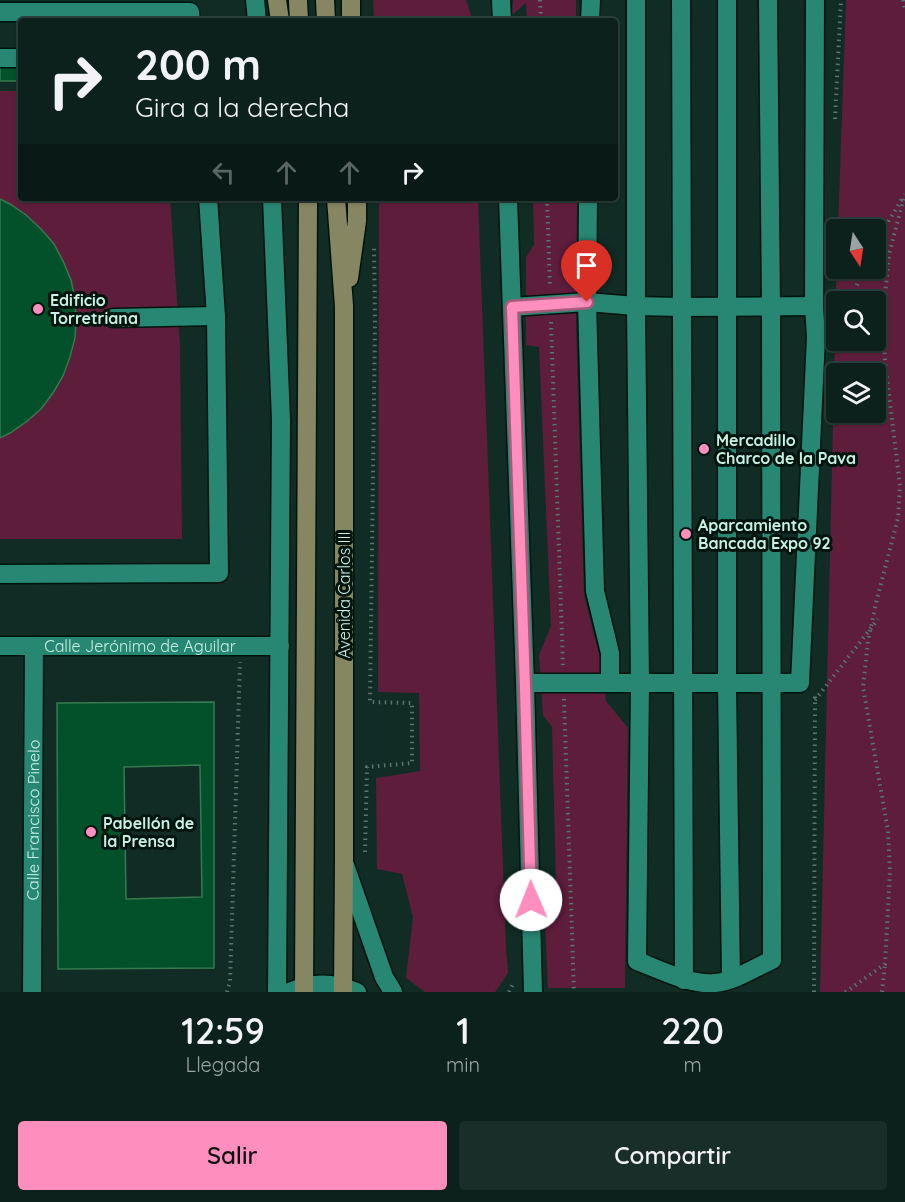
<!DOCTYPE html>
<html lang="es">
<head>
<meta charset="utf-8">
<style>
	:root { --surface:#0c211c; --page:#1a2e29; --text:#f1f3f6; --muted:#9aa3a3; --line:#2c3e3b; --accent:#fe8ebd }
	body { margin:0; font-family:Quicksand,sans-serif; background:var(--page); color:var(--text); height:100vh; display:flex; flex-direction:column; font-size:22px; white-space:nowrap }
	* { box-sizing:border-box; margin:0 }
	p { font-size:20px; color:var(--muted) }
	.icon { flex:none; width:33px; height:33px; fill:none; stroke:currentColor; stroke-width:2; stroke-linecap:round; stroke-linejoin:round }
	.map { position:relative; height:992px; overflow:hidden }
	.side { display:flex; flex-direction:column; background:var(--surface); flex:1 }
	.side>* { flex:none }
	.top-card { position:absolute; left:18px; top:18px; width:600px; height:183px; border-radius:6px; box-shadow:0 2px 4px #0004,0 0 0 2px var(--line); background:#0c211c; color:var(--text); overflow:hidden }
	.needle { width:39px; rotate:168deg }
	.fabs { position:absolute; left:826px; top:219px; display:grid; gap:12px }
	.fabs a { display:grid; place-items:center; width:60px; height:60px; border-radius:6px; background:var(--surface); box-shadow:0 2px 4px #0004,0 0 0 2px var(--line); font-size:30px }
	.pin { position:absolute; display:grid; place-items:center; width:51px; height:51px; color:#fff; margin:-62px -26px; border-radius:50% 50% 50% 0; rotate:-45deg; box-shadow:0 0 6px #0007 }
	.pin .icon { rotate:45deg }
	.me { position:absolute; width:66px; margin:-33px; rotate:359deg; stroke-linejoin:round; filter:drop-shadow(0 0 4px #0008) }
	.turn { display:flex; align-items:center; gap:21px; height:126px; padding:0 18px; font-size:27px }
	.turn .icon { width:78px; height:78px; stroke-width:2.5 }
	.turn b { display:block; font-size:42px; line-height:51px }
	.lanes { display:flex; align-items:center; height:57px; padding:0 18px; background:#0003; justify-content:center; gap:30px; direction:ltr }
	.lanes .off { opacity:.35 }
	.eta { display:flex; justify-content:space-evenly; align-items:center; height:102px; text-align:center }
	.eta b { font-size:36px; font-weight:600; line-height:42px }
	.button { display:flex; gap:12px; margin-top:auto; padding:12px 18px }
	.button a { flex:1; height:69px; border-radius:6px; background:var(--accent); color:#111; font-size:24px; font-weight:600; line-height:69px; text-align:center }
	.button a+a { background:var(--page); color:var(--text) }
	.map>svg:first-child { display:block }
</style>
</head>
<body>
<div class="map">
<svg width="905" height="992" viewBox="0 0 905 992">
	<rect width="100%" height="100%" fill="#102c25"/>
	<path fill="#5f1d3c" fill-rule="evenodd" d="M 373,0 L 466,0 L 471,15 L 471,21 L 374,21 Z
		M 513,0 L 576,0 L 576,21 L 527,21 L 526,3 L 512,15 Z
		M 846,0 L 905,0 L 905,992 L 820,992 L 837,248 L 837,268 L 876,268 L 876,230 L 838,229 ZM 837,302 L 876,302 L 876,340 L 837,340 ZM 837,374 L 876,374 L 876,412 L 837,412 Z
		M 0,91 L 21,91 L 21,198 L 170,198 L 180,345 L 182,539 L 0,539 L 0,438 C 19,424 39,413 53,394 C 100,327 73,234 0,199 Z
		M 379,198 L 478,198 L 506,948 L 508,973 L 495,992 L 425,992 L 406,978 L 413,917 L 402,874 L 377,869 L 376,778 L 420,771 L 419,693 L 378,692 Z
		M 533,198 L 577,198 L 576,322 L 584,595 L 600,658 L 606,701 L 628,728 L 625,988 L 548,988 L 544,903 L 556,883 L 552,727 L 543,715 L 539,655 L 551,626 L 539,347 L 526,345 L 526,257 L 534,245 Z"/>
	<path fill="#03512b" stroke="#377950" stroke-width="1.5" fill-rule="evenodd" d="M 0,66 L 21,66 L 21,81 L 0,81 Z
		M 0,199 L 10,204 L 26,215 L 41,229 L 54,244 L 63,261 L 71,280 L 75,299 L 76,319 L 75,338 L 70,357 L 63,376 L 53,393 L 41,409 L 26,422 L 10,433 L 0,438 Z
		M 214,702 L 214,968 L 58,969 L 57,703 ZM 200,765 L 202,897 L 126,899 L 124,767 Z"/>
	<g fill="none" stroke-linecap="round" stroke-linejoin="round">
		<defs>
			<g id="minor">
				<path d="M 255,0 L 257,21"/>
				<path d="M 501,0 L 502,21"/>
				<path d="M 636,0 L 636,306 L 640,683 L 637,961 C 659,969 691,986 715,983 C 735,981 754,968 772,960 L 771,306 L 768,0"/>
				<path d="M 681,0 L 684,980"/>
				<path d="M 727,0 L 727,684 L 731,979"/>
				<path d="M 0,12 L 190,12 L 191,21"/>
				<path d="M 590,21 L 591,0"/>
				<path d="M 0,58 L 21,58"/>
				<path d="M 272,198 L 281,420 L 277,992"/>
				<path d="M 508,198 L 525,683 L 533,992"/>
				<path d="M 588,198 L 587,302 L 595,591 L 610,653 L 610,683"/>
				<path d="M 512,307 L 587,302 L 636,306 L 681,307 L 814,306"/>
				<path d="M 113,318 L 216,316"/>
				<path d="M 0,574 L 219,573 L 216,316 L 208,198"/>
				<path id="s1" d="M 0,646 L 280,646"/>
				<path d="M 525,683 L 800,683 L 816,337 L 814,306 L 815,0"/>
				<path d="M 345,865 L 384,977 L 393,992"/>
				<path id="s2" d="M 32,992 L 34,646"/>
				<path d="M 289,992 C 314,982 332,982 357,992"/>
			</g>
			<path id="major" d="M 277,0 L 280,21
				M 298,0 L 299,21
				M 325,0 L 326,21
				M 351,0 L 351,21
				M 336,198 L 344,306 L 344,862 L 343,992
				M 349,278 L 357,221 L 357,198
				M 304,992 L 308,198"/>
		</defs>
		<use href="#minor" stroke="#00140e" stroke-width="21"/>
		<use href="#major" stroke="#00140e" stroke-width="21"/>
		<path stroke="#55776d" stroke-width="4" stroke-dasharray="1.5 4.5" stroke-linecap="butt" d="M 540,0 L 541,21
			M 903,0 L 905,10
			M 835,119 L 841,0
			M 547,198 L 550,287
			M 876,242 L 902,199
			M 850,302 L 864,268
			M 551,322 L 563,665
			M 564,699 L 574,992
			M 815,700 L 878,619
			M 365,852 L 367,767 L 412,763 L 412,703 L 370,702 L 375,321 L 374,247
			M 227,992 L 230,982 L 240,662
			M 509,992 L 514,982
			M 814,992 L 815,693
			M 845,992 L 850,989 L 885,964 L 890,872 L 888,831 L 863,687 L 868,641 L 876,603 L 898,518 L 900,486 L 885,361 L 883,317 L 889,254 L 905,194
			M 882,992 L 885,965"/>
		<use href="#minor" stroke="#288772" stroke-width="18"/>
		<use href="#major" stroke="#878663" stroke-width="18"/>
	</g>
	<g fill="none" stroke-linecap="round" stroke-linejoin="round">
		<defs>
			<path id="route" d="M 531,900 L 525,688 L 512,307 L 587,302"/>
		</defs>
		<use href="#route" stroke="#a55c7b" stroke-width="15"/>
		<use href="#route" stroke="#fe8ebd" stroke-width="10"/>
	</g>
	<g fill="#fe8ebd" stroke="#00140e" stroke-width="2">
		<circle cx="38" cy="309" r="6"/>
		<circle cx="704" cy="449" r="6"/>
		<circle cx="686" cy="534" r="6"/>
		<circle cx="91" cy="832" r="6"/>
	</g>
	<g text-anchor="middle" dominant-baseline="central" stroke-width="6" stroke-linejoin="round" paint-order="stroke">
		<g font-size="16" font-weight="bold" fill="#c7f1e4" stroke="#00140e" text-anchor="start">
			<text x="50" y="300">Edificio<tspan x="50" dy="18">Torretriana</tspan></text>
			<text x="716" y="440">Mercadillo<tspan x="716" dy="18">Charco de la Pava</tspan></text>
			<text x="698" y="525">Aparcamiento<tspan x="698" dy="18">Bancada Expo 92</tspan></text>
			<text x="103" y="823">Pabellón de<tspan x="103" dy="18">la Prensa</tspan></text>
		</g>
		<g font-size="16" fill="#c7f1e4" stroke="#00140e">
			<text transform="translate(344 595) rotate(-90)">Avenida Carlos III</text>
			<text stroke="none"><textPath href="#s1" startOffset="140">Calle Jerónimo de Aguilar</textPath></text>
			<text stroke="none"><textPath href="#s2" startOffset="172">Calle Francisco Pinelo</textPath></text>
		</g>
	</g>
</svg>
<div class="fabs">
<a><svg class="needle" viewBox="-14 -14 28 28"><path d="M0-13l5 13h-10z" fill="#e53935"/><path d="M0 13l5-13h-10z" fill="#9aa3a3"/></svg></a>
<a><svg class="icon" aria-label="search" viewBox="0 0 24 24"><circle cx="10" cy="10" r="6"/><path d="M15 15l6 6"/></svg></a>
<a><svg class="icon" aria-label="layers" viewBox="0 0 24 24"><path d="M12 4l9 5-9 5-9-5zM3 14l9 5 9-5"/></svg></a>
</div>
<div class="pin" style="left:587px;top:302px;background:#d93025"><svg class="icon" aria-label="arrive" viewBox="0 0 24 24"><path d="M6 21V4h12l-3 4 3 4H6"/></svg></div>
<svg class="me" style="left:531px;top:900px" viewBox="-20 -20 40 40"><circle r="19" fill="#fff"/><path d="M0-13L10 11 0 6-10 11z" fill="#fe8ebd"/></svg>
<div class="top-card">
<div class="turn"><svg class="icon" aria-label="right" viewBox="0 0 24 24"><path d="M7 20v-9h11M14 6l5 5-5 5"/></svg><div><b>200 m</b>Gira a la derecha</div></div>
<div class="lanes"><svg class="icon off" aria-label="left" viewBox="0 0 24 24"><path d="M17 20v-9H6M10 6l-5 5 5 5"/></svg><svg class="icon off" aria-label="ahead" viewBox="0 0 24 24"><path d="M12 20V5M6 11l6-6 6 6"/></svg><svg class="icon off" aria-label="ahead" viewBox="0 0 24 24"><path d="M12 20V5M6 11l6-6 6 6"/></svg><svg class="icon" aria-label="right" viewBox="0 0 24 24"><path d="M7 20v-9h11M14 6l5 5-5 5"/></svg></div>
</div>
</div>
<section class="side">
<div class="eta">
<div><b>12:59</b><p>Llegada</p></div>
<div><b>1</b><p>min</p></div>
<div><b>220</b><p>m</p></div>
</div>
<div class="button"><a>Salir</a><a>Compartir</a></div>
</section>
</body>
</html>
